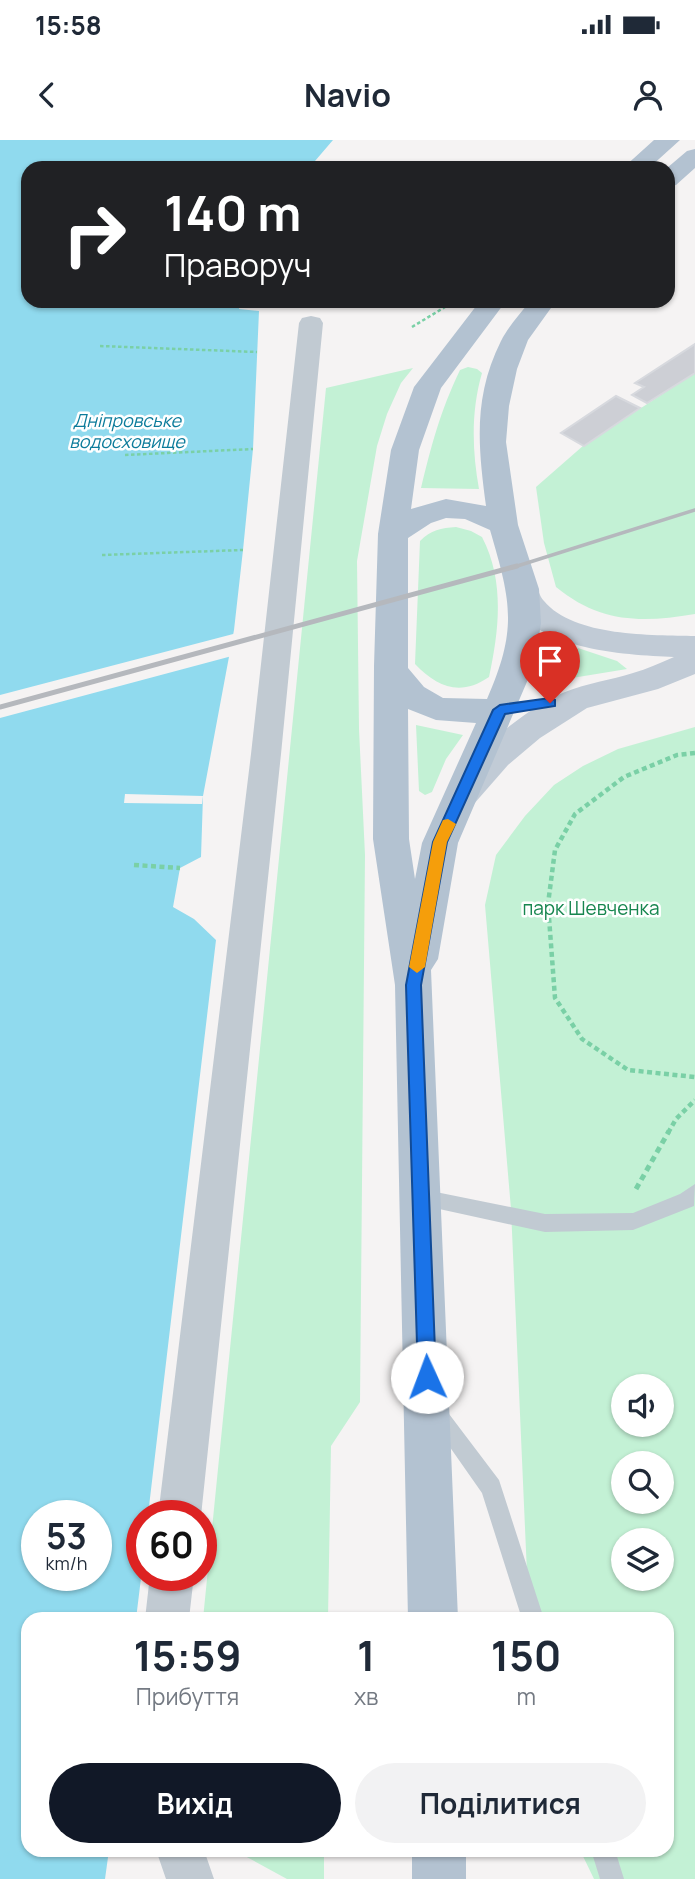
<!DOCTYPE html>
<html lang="uk">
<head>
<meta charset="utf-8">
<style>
	:root { --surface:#fff; --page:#f2f2f3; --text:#1f2937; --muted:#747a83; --accent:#111827 }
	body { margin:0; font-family:Manrope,sans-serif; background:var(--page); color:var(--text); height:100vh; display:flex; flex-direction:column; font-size:26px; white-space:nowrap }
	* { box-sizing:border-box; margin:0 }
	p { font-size:23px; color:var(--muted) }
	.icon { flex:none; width:38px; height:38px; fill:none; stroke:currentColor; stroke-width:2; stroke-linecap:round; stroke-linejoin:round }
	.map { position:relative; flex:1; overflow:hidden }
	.side { position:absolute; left:21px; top:1472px; width:653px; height:245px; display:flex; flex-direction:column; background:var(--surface); border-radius:21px; box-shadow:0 2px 5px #0004 }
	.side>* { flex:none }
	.top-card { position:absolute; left:21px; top:21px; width:654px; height:147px; border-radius:21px; box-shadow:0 2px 5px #0004; background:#202124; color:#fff; overflow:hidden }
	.tools { position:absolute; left:611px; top:1234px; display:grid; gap:14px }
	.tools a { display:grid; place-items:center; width:63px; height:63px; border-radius:50%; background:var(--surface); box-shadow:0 2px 5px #0004; font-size:35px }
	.speed { position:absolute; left:21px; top:1360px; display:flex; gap:14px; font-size:35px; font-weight:700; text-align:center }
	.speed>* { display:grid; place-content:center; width:91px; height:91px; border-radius:50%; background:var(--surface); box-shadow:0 2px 5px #0004; line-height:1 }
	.speed small { font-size:18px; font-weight:400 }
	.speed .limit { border:10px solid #d22; background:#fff; color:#111 }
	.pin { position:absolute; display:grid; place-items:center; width:60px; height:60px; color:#fff; margin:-72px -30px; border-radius:50% 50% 50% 0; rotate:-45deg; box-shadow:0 0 7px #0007 }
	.pin .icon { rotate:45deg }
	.me { position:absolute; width:77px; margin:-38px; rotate:358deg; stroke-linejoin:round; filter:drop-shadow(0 0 5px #0008) }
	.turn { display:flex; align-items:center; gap:24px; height:147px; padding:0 28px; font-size:32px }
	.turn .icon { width:91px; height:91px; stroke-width:2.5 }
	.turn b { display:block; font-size:49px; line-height:60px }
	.eta { display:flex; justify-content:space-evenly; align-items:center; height:119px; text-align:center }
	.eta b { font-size:42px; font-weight:700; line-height:49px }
	.cta { display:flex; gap:14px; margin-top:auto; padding:14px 28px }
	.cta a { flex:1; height:80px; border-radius:42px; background:var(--accent); color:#fff; font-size:28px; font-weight:700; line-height:80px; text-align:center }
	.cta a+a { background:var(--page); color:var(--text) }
	.status { display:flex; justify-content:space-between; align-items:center; height:49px; padding:0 35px; background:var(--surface); direction:ltr }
	.status svg { height:19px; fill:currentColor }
	header { display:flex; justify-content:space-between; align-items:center; height:91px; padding:0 28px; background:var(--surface); font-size:32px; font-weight:700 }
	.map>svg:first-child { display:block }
</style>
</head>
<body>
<div class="status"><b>15:58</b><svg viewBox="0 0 49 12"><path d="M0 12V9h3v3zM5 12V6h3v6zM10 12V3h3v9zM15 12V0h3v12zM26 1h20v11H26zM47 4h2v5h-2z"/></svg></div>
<header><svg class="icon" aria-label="back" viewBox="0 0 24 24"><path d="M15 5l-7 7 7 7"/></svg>Navio<svg class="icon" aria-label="person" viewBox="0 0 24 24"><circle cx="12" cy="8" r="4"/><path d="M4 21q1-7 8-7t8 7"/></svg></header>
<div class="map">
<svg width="695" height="1739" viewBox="0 0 695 1739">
	<rect width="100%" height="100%" fill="#f5f3f3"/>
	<path fill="#c3f1d5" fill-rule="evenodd" d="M 468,227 L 477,229 L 482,233 C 471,271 472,310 479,349 L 421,348 C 432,303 440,272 460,230 Z
		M 413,228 L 401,243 L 387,274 L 377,306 L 357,421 L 359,589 L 365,715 L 360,1262 L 331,1306 L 328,1479 L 203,1479 L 326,248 Z
		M 695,233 L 695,474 C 641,483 600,483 556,447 L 544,403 L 536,347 L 584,305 Z
		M 456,387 L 471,391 L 482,397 C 505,441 499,491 489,537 C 460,557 437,547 415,524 L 420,401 C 431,390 441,388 456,387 Z
		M 578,508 L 617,521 L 627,529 L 572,538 L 564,530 Z
		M 416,585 L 463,595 L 446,619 L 432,652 L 425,655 L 419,651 Z
		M 695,587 L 695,1739 L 594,1739 L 580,1710 L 667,1710 L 667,1479 L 529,1479 L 511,1069 L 485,765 L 496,715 L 525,676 L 554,645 L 583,626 L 618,609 ZM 623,1246 L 662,1246 L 662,1284 L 623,1284 ZM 623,1323 L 662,1323 L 662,1362 L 623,1362 ZM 623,1400 L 662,1400 L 662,1438 L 623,1438 Z
		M 234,1710 L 324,1710 L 324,1739 L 287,1739 Z"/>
	<path fill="#90daee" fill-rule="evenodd" d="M 0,0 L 333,0 L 309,28 L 28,28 L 28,161 L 240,161 L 239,169 L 259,171 L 253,309 L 243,410 L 234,490 L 203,656 L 201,717 L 180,728 L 173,767 L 194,779 L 216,800 L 148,1375 L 142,1376 L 142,1430 L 136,1479 L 28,1479 L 28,1710 L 109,1710 L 105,1739 L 0,1739 ZM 37,1376 L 96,1376 L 96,1435 L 37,1435 Z"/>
	<path fill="#f5f3f3" d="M 237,493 L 232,516 L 0,578 L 0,555 Z
		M 125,654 L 203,656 L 202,664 L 124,663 Z"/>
	<path fill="#cdcfd5" stroke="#d7d9de" stroke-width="2" d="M 695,204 L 695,233 L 647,263 L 632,255 L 644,247 L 635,243 Z
		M 616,256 L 640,268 L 584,306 L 561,293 Z"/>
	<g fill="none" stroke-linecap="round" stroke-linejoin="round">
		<path stroke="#7ad0a6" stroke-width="2.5" stroke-dasharray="3.5 2.5" stroke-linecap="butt" d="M 412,187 L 450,164
			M 100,206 L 257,212
			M 125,315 L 253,309
			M 102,415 L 243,410"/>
		<path stroke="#7ad0a6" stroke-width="4.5" stroke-dasharray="5 3.5" stroke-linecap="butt" d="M 695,613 L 677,615 L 624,637 L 575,674 L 555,710 L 548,764 L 555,858 L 582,899 L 628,930 L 695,937
			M 134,725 L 180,728
			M 668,993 L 676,979 L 695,960"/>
		<path stroke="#7ad0a6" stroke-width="5" stroke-dasharray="6 4.5" stroke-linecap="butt" d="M 636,1049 L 669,991"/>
		<path fill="#c1cad2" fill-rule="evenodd" d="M 695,1044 L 694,1066 L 633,1090 L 545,1092 L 421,1065 L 414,1063 L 412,1057 L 414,1051 L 421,1049 L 545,1074 L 633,1073 L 680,1054 Z
			M 436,1263 L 443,1266 L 499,1340 L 544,1479 L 522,1479 L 482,1353 L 426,1273 L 429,1266 Z
			M 591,1710 L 615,1710 L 624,1739 L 600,1739 Z"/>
		<path fill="#c1cad2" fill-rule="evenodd" d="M 311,176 L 320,178 L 323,183 L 281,614 L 201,1376 L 158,1376 L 251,614 L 299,183 L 302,178 Z
			M 150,1435 L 194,1435 L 189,1479 L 145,1479 Z
			M 156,1710 L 204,1710 L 214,1739 L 166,1739 Z"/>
		<path fill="#c1cbd6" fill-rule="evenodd" d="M 523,439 L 534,442 C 538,448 539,456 544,461 C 574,497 652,495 695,496 L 695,534 L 658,549 L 587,568 L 540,598 L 508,625 L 473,665 L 461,669 L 449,665 L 444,656 C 465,619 525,568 565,552 C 587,543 611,540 633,533 C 647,529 660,523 674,517 C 623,515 522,510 507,449 L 512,442 Z"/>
		<path fill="#b3c2d1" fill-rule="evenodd" d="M 654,0 L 680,0 L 649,28 L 623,28 Z
			M 695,9 L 695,28 L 676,45 L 668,47 L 667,28 L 687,11 Z
			M 480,161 L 506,161 L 441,248 L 419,310 L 411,369 L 446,359 L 486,366 C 478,306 473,257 501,201 C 508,187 520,174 530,161 L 556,161 L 528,200 L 517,229 L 509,266 L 506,302 L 518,385 L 539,449 L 541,483 L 535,523 L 458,703 L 438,819 L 431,830 L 458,1479 L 408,1479 L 395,845 L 373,699 L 374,526 L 378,394 L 391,310 L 414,247 ZM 446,378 L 465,379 L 490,390 C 511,462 518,488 487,559 L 443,558 L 424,547 L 408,528 L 408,398 L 431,383 ZM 408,569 L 436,580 L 476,583 L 422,703 L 415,739 L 409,699 Z
			M 412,1710 L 466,1710 L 466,1739 L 412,1739 Z"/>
		<path stroke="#b5b8bd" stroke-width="3.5" d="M 511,428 L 695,370"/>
		<path stroke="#b5b8bd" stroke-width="5" d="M 0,567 L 517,426"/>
	</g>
	<path fill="#1a73e8" stroke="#114b97" stroke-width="2" d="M 550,558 L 555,560 L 555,566 L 505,574 L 447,702 L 421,845 L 436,1237 L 434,1243 L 427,1246 L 420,1243 L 418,1237 L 406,845 L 433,702 L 493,570 L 500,565 Z"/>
	<path fill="#f59e0b" d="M 448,679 L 456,684 L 447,702 L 425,827 L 417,833 L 409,827 L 433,702 L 443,680 Z"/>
	<g text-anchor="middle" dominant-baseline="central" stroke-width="5" stroke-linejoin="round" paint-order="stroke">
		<g font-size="18" font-style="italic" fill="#0c7c9b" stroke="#fff">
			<text x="127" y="280">Дніпровське<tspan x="127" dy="21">водосховище</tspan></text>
		</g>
		<g font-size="19" fill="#17864f" stroke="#fff">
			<text x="591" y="768">парк Шевченка</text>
		</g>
	</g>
</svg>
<div class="tools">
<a><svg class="icon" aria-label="sound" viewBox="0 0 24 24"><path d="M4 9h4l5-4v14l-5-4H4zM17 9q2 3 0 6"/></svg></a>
<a><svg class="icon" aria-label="search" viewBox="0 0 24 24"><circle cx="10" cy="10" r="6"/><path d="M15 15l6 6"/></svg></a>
<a><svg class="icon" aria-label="layers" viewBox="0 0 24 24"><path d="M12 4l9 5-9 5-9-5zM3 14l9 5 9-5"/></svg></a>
</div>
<div class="speed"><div>53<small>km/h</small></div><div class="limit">60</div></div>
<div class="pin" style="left:550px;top:563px;background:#d93025"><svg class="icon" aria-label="arrive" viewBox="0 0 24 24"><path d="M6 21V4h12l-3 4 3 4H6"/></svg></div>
<svg class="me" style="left:427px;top:1237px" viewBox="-20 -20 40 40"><circle r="19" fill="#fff"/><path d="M0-13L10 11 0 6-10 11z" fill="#1a73e8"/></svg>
<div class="top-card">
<div class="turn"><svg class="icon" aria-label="right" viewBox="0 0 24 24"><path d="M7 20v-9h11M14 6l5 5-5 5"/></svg><div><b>140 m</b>Праворуч</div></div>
</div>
<section class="side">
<div class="eta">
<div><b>15:59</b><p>Прибуття</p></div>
<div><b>1</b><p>хв</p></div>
<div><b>150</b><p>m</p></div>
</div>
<div class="cta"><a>Вихід</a><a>Поділитися</a></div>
</section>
</div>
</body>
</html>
